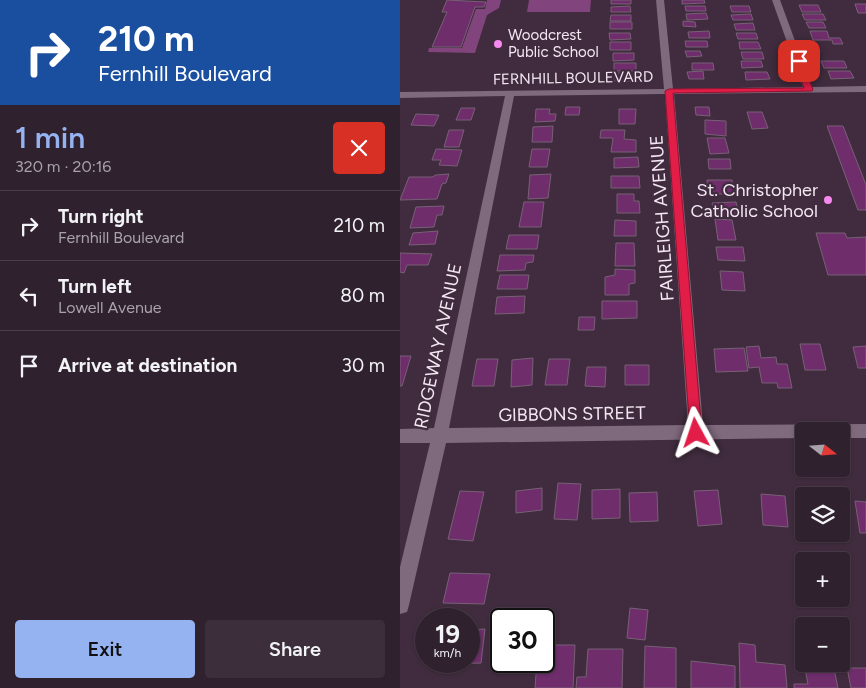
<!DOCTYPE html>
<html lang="en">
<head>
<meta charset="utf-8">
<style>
	:root { --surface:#30212e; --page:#3c2e3a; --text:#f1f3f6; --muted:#a8a3aa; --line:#4b3e4a; --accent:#95b2f1 }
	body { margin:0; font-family:Figtree,sans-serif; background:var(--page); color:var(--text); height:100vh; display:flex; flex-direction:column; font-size:19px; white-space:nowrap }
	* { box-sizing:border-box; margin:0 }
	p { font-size:16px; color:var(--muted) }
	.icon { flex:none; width:28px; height:28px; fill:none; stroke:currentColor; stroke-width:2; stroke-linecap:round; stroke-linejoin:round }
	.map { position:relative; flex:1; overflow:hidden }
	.side { display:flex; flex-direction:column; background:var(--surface); width:400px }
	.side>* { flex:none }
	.guide { background:#1a4fa0; color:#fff; overflow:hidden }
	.needle { width:32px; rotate:107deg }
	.controls { position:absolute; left:395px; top:422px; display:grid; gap:10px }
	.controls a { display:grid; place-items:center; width:55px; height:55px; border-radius:5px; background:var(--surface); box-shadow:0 1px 4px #0004,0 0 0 1px var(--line); font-size:25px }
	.speed { position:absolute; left:15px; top:608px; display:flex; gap:10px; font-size:25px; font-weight:700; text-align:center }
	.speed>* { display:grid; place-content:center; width:65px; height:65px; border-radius:50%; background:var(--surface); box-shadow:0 1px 4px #0004,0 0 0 1px var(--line); line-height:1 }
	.speed small { font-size:12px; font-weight:400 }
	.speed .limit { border:2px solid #111; border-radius:8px; background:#fff; color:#111 }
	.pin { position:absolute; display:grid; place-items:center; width:42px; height:42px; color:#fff; margin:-21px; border-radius:10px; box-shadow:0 2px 8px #0006 }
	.me { position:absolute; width:55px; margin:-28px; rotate:355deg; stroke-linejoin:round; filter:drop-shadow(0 0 4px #0008) }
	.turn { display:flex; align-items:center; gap:18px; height:105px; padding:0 15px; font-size:22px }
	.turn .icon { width:65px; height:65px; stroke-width:2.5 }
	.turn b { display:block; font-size:35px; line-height:42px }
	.round { display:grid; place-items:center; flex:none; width:52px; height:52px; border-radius:5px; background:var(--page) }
	.head { display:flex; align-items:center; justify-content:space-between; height:85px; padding:0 15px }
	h1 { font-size:30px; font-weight:600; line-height:38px; color:var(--accent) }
	.cta { display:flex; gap:10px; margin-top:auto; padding:10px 15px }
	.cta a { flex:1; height:58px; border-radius:5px; background:var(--accent); color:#111; font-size:20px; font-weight:600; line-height:58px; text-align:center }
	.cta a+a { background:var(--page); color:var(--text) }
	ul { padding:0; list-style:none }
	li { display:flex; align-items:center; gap:15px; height:70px; padding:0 15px; border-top:1px solid var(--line) }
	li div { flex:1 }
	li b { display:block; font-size:19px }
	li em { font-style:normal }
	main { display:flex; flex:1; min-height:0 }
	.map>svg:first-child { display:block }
</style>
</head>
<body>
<main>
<section class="side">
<div class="guide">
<div class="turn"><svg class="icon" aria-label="right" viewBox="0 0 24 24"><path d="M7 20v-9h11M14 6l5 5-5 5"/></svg><div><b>210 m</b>Fernhill Boulevard</div></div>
</div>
<div class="head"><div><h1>1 min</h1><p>320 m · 20:16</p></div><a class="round" style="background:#d93025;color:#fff"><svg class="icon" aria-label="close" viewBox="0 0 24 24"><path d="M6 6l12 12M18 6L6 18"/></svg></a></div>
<ul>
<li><svg class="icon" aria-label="right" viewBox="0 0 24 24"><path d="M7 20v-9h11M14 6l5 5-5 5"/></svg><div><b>Turn right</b><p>Fernhill Boulevard</p></div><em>210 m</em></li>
<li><svg class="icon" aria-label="left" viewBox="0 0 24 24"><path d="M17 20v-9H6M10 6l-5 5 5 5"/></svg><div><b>Turn left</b><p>Lowell Avenue</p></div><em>80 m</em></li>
<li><svg class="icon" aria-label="arrive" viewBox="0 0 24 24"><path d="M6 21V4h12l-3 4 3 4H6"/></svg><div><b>Arrive at destination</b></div><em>30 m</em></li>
</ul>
<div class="cta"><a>Exit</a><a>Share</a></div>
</section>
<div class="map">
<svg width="466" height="688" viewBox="0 0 466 688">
	<rect width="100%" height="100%" fill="#402c3e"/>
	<path fill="#81447d" d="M 87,0 L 101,0 L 99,8 L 87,15 L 75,53 L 28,52 L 29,48 L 62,48 L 76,9 L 85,9 Z
		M 129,0 L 191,0 L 190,12 L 127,12 Z"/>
	<path fill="#6f2d6c" stroke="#776175" d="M 47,0 L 86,2 L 84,7 L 75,7 L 61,47 L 32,47 L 47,12 L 42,12 Z
		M 211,0 L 231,0 L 231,4 L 211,4 Z
		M 282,0 L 304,0 L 305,3 L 282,4 Z
		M 455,4 L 466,4 L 466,13 L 458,13 Z
		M 399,5 L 418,5 L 421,12 L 402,12 Z
		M 230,6 L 231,12 L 211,12 L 211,7 Z
		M 285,6 L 305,6 L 306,11 L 286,11 Z
		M 330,6 L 349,6 L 351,12 L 332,12 Z
		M 306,13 L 308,19 L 287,20 L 286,14 Z
		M 351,14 L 353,20 L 333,20 L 331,15 Z
		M 402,14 L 423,14 L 426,20 L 405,20 Z
		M 211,15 L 231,15 L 231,21 L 210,21 Z
		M 283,21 L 295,22 L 296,27 L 283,26 Z
		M 210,22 L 232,22 L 232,29 L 210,29 Z
		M 406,22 L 423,22 L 426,28 L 409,28 Z
		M 353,23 L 355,30 L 336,30 L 334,24 Z
		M 309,31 L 310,38 L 289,38 L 288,32 Z
		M 410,31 L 427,31 L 429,38 L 440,38 L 443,44 L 433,44 L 432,40 L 413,40 Z
		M 209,33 L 230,33 L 231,39 L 210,40 Z
		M 336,33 L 356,33 L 358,39 L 338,39 Z
		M 285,41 L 307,41 L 308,47 L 286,47 Z
		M 210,42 L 231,42 L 231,50 L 210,50 Z
		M 339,42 L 358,42 L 361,49 L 340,49 Z
		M 285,51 L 300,51 L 302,56 L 287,57 Z
		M 341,52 L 362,52 L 364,59 L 343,59 Z
		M 213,53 L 234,53 L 234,60 L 213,61 Z
		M 341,61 L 361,61 L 363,67 L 342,68 Z
		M 421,61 L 444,61 L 447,68 L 424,68 Z
		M 214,63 L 236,63 L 236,71 L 214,71 Z
		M 292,63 L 313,63 L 314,70 L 292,70 Z
		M 303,71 L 304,79 L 289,79 L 287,72 Z
		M 428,71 L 450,71 L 454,78 L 431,79 Z
		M 345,72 L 367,72 L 370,79 L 346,80 Z
		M 208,73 L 231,73 L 231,81 L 208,81 Z
		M 166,107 L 180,107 L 179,115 L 165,115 Z
		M 295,107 L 309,107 L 310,116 L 296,115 Z
		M 61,108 L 75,108 L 71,120 L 56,120 Z
		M 136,109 L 150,109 L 149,114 L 156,114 L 155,121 L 135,122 Z
		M 219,109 L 236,109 L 235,124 L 219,124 Z
		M 347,112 L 362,112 L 368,128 L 352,129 Z
		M 16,114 L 39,115 L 34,126 L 11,125 Z
		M 305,120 L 326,121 L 326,136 L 305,134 Z
		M 153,126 L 152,142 L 132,142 L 133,127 Z
		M 427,126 L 443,126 L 466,185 L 466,210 L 458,210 Z
		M 49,130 L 64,130 L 59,147 L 44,147 Z
		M 201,130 L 225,130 L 224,139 L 236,140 L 236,152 L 211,152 L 213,138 L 200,138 Z
		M 307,138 L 325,138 L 329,153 L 310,154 Z
		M 36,149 L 62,150 L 57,166 L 39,165 L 41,160 L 32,160 Z
		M 132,149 L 150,149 L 147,167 L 129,167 Z
		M 238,157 L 239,167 L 214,168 L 214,158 Z
		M 308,159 L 330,159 L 331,169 L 309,169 Z
		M 49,174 L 46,183 L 42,184 L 37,199 L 0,200 L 9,177 L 32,177 L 36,175 Z
		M 151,174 L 148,198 L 128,199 L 130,175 Z
		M 211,176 L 239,176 L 240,188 L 211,188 Z
		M 307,180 L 332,180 L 334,194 L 308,194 Z
		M 217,194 L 234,194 L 234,201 L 239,201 L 240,213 L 217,213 Z
		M 124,202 L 144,202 L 141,227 L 119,227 Z
		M 336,202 L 339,214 L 315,215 L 312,203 Z
		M 44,206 L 42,215 L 37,215 L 34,227 L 10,228 L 16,207 Z
		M 315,219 L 332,220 L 336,240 L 318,240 Z
		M 215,220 L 236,221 L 236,236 L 214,236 Z
		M 38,231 L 35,244 L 9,245 L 13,233 Z
		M 416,233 L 445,233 L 447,238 L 466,237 L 466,275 L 428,275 Z
		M 109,235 L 139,235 L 137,249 L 106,249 Z
		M 216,243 L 234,243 L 235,266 L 215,266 Z
		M 316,247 L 343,247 L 345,261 L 318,260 Z
		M 0,253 L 32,254 L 28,265 L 7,265 L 4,273 L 0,272 Z
		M 100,255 L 134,255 L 133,262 L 126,263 L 125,270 L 97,271 Z
		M 215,269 L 235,270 L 235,283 L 229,284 L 229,295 L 205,295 L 205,277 L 215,275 Z
		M 320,271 L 343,272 L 345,291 L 322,290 Z
		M 100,275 L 129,275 L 127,289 L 97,289 Z
		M 125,296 L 124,313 L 95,314 L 97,297 Z
		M 202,301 L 237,301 L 237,318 L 202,319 Z
		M 179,317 L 195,317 L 194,330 L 178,330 Z
		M 400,344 L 420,344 L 426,370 L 405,370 Z
		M 359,346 L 361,358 L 376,357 L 377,364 L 387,364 L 392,388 L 378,388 L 377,383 L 362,383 L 359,367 L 349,368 L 346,347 Z
		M 466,346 L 466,368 L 458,368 L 453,347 Z
		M 344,348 L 348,371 L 316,372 L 314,349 Z
		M 0,356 L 11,356 L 2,386 L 0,386 Z
		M 133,358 L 132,385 L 111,387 L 112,360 Z
		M 77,359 L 98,359 L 94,386 L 72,386 Z
		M 149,359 L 170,359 L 167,385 L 145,385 Z
		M 225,365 L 249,365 L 249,385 L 225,385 Z
		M 187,367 L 206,367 L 205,387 L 185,386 Z
		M 158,483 L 181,484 L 177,520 L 154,519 Z
		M 142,488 L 142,510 L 116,513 L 116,491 Z
		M 220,489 L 220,518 L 192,519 L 192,490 Z
		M 318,490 L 322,524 L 298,526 L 294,491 Z
		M 60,491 L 84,492 L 73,541 L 48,539 Z
		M 257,492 L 258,521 L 230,522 L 229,493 Z
		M 361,494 L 385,496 L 388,527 L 363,525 Z
		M 455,501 L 466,502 L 466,533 L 460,533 Z
		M 50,573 L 90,574 L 84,604 L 43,603 Z
		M 230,608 L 248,610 L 245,640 L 227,638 Z
		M 85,629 L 81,663 L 41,664 L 42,661 L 69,661 L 69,630 Z
		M 339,643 L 355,645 L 356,662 L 385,665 L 387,688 L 340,688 Z
		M 144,645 L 175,645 L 173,688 L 135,688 L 137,661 L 144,661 Z
		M 245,646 L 276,648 L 276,688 L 244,688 Z
		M 188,649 L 223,649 L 222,688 L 176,688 L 177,677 L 186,677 Z
		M 291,661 L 335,666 L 335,688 L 291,688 Z
		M 404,664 L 433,664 L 438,688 L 394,688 L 394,684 L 408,684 Z
		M 447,668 L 466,668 L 466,688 L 451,688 Z"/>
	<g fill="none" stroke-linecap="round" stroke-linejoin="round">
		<path fill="#7f697d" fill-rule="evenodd" d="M 256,0 L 264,0 L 273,89 L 403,87 L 372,0 L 380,0 L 412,87 L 466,86 L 466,92 L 274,94 L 303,425 L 466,424 L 466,438 L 441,438 L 441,431 L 404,431 L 404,438 L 46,443 L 9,605 L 7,612 L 0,614 L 0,567 L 30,443 L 0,443 L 0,429 L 34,428 L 105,96 L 0,98 L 0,92 L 264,89 ZM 265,94 L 288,425 L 49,428 L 114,96 Z"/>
	</g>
	<path fill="#e11d48" stroke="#92132f" d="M 399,59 L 402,61 L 413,90 L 412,91 L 273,93 L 302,433 L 301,437 L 296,439 L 292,437 L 290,433 L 265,91 L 269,89 L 404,88 L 395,61 Z"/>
	<g fill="#f589ee" stroke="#402c3e" stroke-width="2">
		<circle cx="98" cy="44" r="5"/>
		<circle cx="428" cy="200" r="5"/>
	</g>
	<g text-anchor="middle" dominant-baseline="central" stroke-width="4.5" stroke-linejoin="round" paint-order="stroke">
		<g font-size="15" fill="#f4e7f3" stroke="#402c3e" text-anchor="start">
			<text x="108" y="35">Woodcrest<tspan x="108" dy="17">Public School</tspan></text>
		</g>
		<g font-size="15" fill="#f4e7f3" stroke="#402c3e">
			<text transform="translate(173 78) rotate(-1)">FERNHILL BOULEVARD</text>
		</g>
		<g font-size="18" fill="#f4e7f3" stroke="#402c3e" text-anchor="end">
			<text x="418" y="190">St. Christopher<tspan x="418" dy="21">Catholic School</tspan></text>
		</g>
		<g font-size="18" fill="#f4e7f3" stroke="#402c3e">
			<text transform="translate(262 218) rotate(-94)">FAIRLEIGH AVENUE</text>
			<text transform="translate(38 346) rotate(-78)">RIDGEWAY AVENUE</text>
			<text transform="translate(172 414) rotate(-1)">GIBBONS STREET</text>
		</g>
	</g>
</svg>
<div class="controls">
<a><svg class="needle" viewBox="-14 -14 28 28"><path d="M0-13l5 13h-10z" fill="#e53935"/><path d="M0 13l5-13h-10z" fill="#a8a3aa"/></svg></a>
<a><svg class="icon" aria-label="layers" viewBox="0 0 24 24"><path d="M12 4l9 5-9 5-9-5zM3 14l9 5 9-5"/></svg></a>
<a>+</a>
<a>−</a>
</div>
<div class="speed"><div>19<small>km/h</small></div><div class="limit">30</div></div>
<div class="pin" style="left:399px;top:61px;background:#d93025"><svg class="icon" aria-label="arrive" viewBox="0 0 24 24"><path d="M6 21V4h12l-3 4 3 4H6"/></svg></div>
<svg class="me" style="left:296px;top:433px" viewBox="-20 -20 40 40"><path d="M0-17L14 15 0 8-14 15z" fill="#e11d48" stroke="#fff" stroke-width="4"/></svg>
</div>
</main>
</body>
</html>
